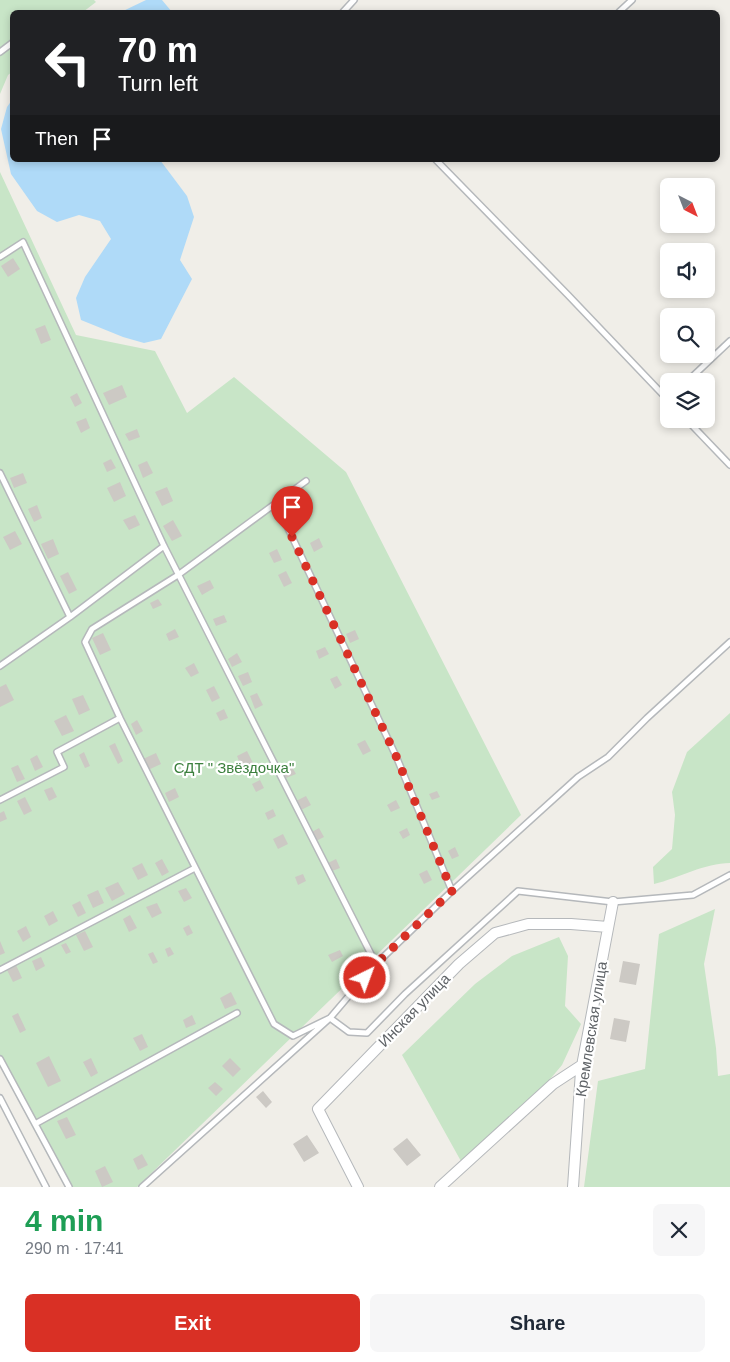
<!DOCTYPE html>
<html lang="en">
<head>
<meta charset="utf-8">
<style>
	:root { --surface:#fff; --page:#f6f6f7; --text:#1f2937; --muted:#747a83; --accent:#d93025 }
	body { margin:0; font-family:Helvetica,sans-serif; background:var(--page); color:var(--text); height:100vh; display:flex; flex-direction:column; font-size:19px; white-space:nowrap }
	* { box-sizing:border-box; margin:0 }
	p { font-size:16px; color:var(--muted) }
	.icon { flex:none; width:28px; height:28px; fill:none; stroke:currentColor; stroke-width:2; stroke-linecap:round; stroke-linejoin:round }
	.map { position:relative; height:1187px; overflow:hidden }
	.panel { display:flex; flex-direction:column; background:var(--surface); flex:1 }
	.panel>* { flex:none }
	.hud { position:absolute; left:10px; top:10px; width:710px; height:152px; border-radius:8px; box-shadow:0 2px 8px #0003; background:#202124; color:#fff; overflow:hidden }
	.needle { width:32px; rotate:138deg }
	.buttons { position:absolute; left:660px; top:178px; display:grid; gap:10px }
	.buttons a { display:grid; place-items:center; width:55px; height:55px; border-radius:8px; background:var(--surface); box-shadow:0 2px 8px #0003; font-size:25px }
	.pin { position:absolute; display:grid; place-items:center; width:42px; height:42px; color:#fff; margin:-51px -21px; border-radius:50% 50% 50% 0; rotate:-45deg; box-shadow:0 0 5px #0007 }
	.pin .icon { rotate:45deg }
	.me { position:absolute; width:55px; margin:-28px; rotate:42deg; stroke-linejoin:round; filter:drop-shadow(0 0 4px #0008) }
	.turn { display:flex; align-items:center; gap:18px; height:105px; padding:0 25px; font-size:22px }
	.turn .icon { width:65px; height:65px; stroke-width:2.5 }
	.turn b { display:block; font-size:35px; line-height:42px }
	.then { display:flex; align-items:center; height:48px; padding:0 25px; background:#0003; gap:10px; font-size:19px }
	.round { display:grid; place-items:center; flex:none; width:52px; height:52px; border-radius:8px; background:var(--page) }
	.overview { display:flex; align-items:center; justify-content:space-between; height:85px; padding:0 25px }
	h1 { font-size:30px; font-weight:800; line-height:38px; color:#1e9e55 }
	.cta { display:flex; gap:10px; margin-top:auto; padding:10px 25px }
	.cta a { flex:1; height:58px; border-radius:8px; background:var(--accent); color:#fff; font-size:20px; font-weight:800; line-height:58px; text-align:center }
	.cta a+a { background:var(--page); color:var(--text) }
	.map>svg:first-child { display:block }
</style>
</head>
<body>
<div class="map">
<svg width="730" height="1187" viewBox="0 0 730 1187">
	<rect width="100%" height="100%" fill="#f0eee8"/>
	<path fill="#c8e5c7" d="M 0,0 L 94,0 L 96,2 L 83,12 L 12,12 L 12,72 L 8,75 L 0,94 Z
		M 0,172 L 76,335 L 155,351 L 187,413 L 234,377 L 346,472 L 521,815 L 137,1187 L 65,1187 L 0,1066 Z
		M 730,713 L 730,863 C 705,863 679,878 654,884 L 653,867 L 672,849 L 675,815 L 672,792 L 687,752 Z
		M 715,909 L 704,964 L 716,1048 L 718,1076 L 730,1074 L 730,1187 L 584,1187 L 598,1081 L 645,1069 L 659,934 Z
		M 559,937 L 568,956 L 565,1006 L 581,1024 L 562,1065 L 520,1115 L 462,1163 L 402,1055 L 475,984 L 512,956 Z"/>
	<path fill="#afdaf8" d="M 146,0 L 162,0 L 172,12 L 121,12 Z
		M 12,100 L 12,160 L 160,160 L 187,196 L 194,217 L 180,260 L 192,279 L 161,339 L 144,343 L 123,337 L 81,320 L 76,298 L 85,277 L 111,239 L 100,221 L 79,215 L 57,222 L 37,211 L 11,174 L 1,129 L 7,107 Z"/>
	<path fill="#ccc9c4" d="M 13,258 L 20,269 L 8,277 L 1,266 Z
		M 45,325 L 51,340 L 41,344 L 35,329 Z
		M 122,385 L 127,397 L 109,405 L 103,393 Z
		M 77,393 L 82,403 L 75,407 L 70,397 Z
		M 86,418 L 90,428 L 81,433 L 76,422 Z
		M 137,429 L 140,437 L 129,441 L 125,434 Z
		M 111,459 L 116,468 L 107,472 L 103,463 Z
		M 147,461 L 153,473 L 143,478 L 138,465 Z
		M 23,473 L 27,483 L 14,488 L 10,478 Z
		M 120,482 L 126,496 L 114,502 L 107,488 Z
		M 167,487 L 173,501 L 162,506 L 155,492 Z
		M 37,505 L 42,518 L 34,522 L 28,509 Z
		M 303,508 L 308,519 L 300,523 L 295,512 Z
		M 135,515 L 140,525 L 129,530 L 123,520 Z
		M 173,520 L 182,536 L 172,541 L 163,526 Z
		M 15,531 L 22,544 L 10,550 L 3,537 Z
		M 319,538 L 323,547 L 314,552 L 310,543 Z
		M 53,539 L 59,554 L 48,559 L 41,544 Z
		M 277,549 L 282,560 L 274,563 L 269,553 Z
		M 286,571 L 292,583 L 284,587 L 278,575 Z
		M 68,572 L 77,590 L 69,594 L 60,576 Z
		M 210,580 L 214,588 L 202,595 L 197,586 Z
		M 158,599 L 162,605 L 153,609 L 150,603 Z
		M 224,615 L 227,622 L 216,626 L 213,619 Z
		M 175,629 L 179,637 L 169,641 L 166,634 Z
		M 355,630 L 359,639 L 350,643 L 346,634 Z
		M 103,633 L 111,650 L 100,655 L 92,638 Z
		M 325,647 L 329,654 L 319,659 L 316,651 Z
		M 237,653 L 242,662 L 232,667 L 228,659 Z
		M 194,663 L 199,673 L 191,677 L 185,668 Z
		M 248,672 L 252,682 L 243,686 L 238,676 Z
		M 337,676 L 342,685 L 335,689 L 330,679 Z
		M 6,684 L 14,700 L 0,707 L 0,687 Z
		M 214,686 L 220,698 L 212,702 L 206,690 Z
		M 257,693 L 263,705 L 255,709 L 250,696 Z
		M 83,695 L 90,710 L 79,715 L 72,699 Z
		M 224,709 L 228,718 L 220,721 L 216,713 Z
		M 66,715 L 74,731 L 62,736 L 54,721 Z
		M 137,720 L 143,731 L 136,735 L 131,724 Z
		M 365,740 L 371,751 L 363,755 L 357,744 Z
		M 115,743 L 123,761 L 118,764 L 109,746 Z
		M 247,751 L 253,763 L 242,768 L 237,756 Z
		M 84,752 L 90,766 L 85,768 L 79,755 Z
		M 156,753 L 161,764 L 148,770 L 143,759 Z
		M 37,755 L 43,767 L 35,771 L 30,759 Z
		M 18,765 L 25,779 L 17,782 L 11,768 Z
		M 291,765 L 296,774 L 286,778 L 282,769 Z
		M 260,780 L 264,788 L 256,792 L 252,784 Z
		M 52,787 L 57,797 L 49,801 L 44,790 Z
		M 175,788 L 179,797 L 169,802 L 165,793 Z
		M 437,791 L 440,797 L 432,800 L 429,794 Z
		M 306,796 L 311,805 L 301,810 L 296,801 Z
		M 25,797 L 32,811 L 24,815 L 17,801 Z
		M 396,800 L 400,808 L 391,812 L 387,805 Z
		M 273,809 L 276,816 L 268,820 L 265,813 Z
		M 4,811 L 7,819 L 0,822 L 0,813 Z
		M 319,828 L 324,837 L 316,841 L 312,832 Z
		M 407,828 L 410,835 L 403,839 L 399,832 Z
		M 283,834 L 288,844 L 278,849 L 273,839 Z
		M 455,847 L 459,856 L 452,859 L 448,851 Z
		M 162,859 L 169,872 L 162,876 L 155,863 Z
		M 336,859 L 340,868 L 332,871 L 328,863 Z
		M 142,863 L 148,875 L 138,880 L 132,868 Z
		M 427,870 L 432,880 L 424,884 L 419,874 Z
		M 303,874 L 306,881 L 298,885 L 295,877 Z
		M 118,882 L 125,894 L 112,901 L 105,888 Z
		M 186,888 L 192,898 L 184,902 L 178,891 Z
		M 98,890 L 104,903 L 93,908 L 87,895 Z
		M 80,901 L 86,913 L 78,917 L 72,905 Z
		M 157,903 L 162,913 L 152,918 L 146,907 Z
		M 53,911 L 58,921 L 49,926 L 44,916 Z
		M 130,915 L 137,928 L 129,932 L 123,919 Z
		M 189,925 L 193,933 L 187,936 L 183,928 Z
		M 26,926 L 31,937 L 23,942 L 17,931 Z
		M 85,931 L 93,947 L 84,951 L 76,935 Z
		M 0,941 L 5,953 L 0,955 Z
		M 66,943 L 71,952 L 66,954 L 61,945 Z
		M 170,947 L 174,954 L 168,957 L 165,949 Z
		M 340,950 L 343,956 L 332,962 L 328,955 Z
		M 153,952 L 158,962 L 153,964 L 148,954 Z
		M 41,957 L 45,966 L 36,971 L 32,961 Z
		M 623,961 L 640,964 L 636,985 L 619,982 Z
		M 16,965 L 22,978 L 13,982 L 7,970 Z
		M 231,992 L 237,1004 L 225,1009 L 220,998 Z
		M 18,1013 L 26,1030 L 20,1033 L 12,1016 Z
		M 192,1015 L 196,1024 L 186,1028 L 183,1020 Z
		M 614,1018 L 630,1021 L 626,1042 L 610,1039 Z
		M 142,1034 L 148,1047 L 140,1051 L 133,1038 Z
		M 49,1056 L 61,1081 L 48,1087 L 36,1063 Z
		M 91,1058 L 98,1073 L 91,1077 L 83,1062 Z
		M 230,1058 L 241,1069 L 233,1077 L 222,1066 Z
		M 215,1082 L 223,1089 L 216,1096 L 208,1088 Z
		M 263,1091 L 272,1102 L 266,1108 L 256,1097 Z
		M 67,1117 L 76,1135 L 66,1139 L 57,1121 Z
		M 307,1135 L 319,1153 L 304,1162 L 293,1144 Z
		M 407,1138 L 421,1155 L 407,1166 L 393,1149 Z
		M 142,1154 L 148,1165 L 138,1170 L 133,1159 Z
		M 105,1166 L 113,1182 L 102,1187 L 95,1171 Z"/>
	<g fill="none" stroke-linecap="round" stroke-linejoin="round">
		<defs>
			<path id="lane" d="M 343,12 L 354,0
				M 619,12 L 632,0
				M 0,52 L 12,43
				M 436,160 L 568,295 L 669,401
				M 0,257 L 23,242 L 164,546 L 376,964
				M 693,376 L 730,341
				M 686,419 L 730,465
				M 0,473 L 70,617
				M 306,481 L 178,575 L 92,629 L 85,642 L 120,718 L 274,1024 L 293,1036 L 330,1018 L 376,964 L 452,891 L 578,777 L 608,757 L 647,718 L 730,642
				M 276,503 L 396,756 L 452,891
				M 0,666 L 70,617 L 164,546
				M 0,800 L 64,767 L 57,752 L 120,718
				M 0,970 L 195,868
				M 0,1059 L 69,1187
				M 0,1098 L 46,1187
				M 35,1124 L 237,1013
				M 142,1187 L 330,1018 L 349,1032 L 367,1033 L 405,994 L 518,891 L 613,902 L 693,895 L 730,875"/>
			<path id="street" d="M 358,1187 L 318,1109 L 459,964 L 495,933 L 528,924 L 571,924 L 608,927
				M 440,1187 L 553,1084 L 582,1065
				M 573,1187 L 581,1071 L 613,902"/>
		</defs>
		<use href="#lane" stroke="#b5b8bb" stroke-width="8"/>
		<use href="#street" stroke="#b5b8bb" stroke-width="12"/>
		<use href="#lane" stroke="#fff" stroke-width="5"/>
		<use href="#street" stroke="#fff" stroke-width="10"/>
	</g>
	<g fill="none" stroke-linecap="round" stroke-linejoin="round">
		<path stroke="#d93025" stroke-width="9" stroke-dasharray="0 16.2" d="M 292,537 L 396,756 L 452,891 L 376,964 L 365,978"/>
	</g>
	<g text-anchor="middle" dominant-baseline="central" stroke-width="4.5" stroke-linejoin="round" paint-order="stroke">
		<g font-size="15" fill="#3c803e" stroke="#fff">
			<text x="234" y="767">СДТ " Звёздочка"</text>
		</g>
		<g font-size="15" fill="#5f6367" stroke="#fff">
			<text transform="translate(414 1010) rotate(-46)">Инская улица</text>
			<text transform="translate(591 1029) rotate(-81)">Кремлевская улица</text>
		</g>
	</g>
</svg>
<div class="buttons">
<a><svg class="needle" viewBox="-14 -14 28 28"><path d="M0-13l5 13h-10z" fill="#e53935"/><path d="M0 13l5-13h-10z" fill="#747a83"/></svg></a>
<a><svg class="icon" aria-label="sound" viewBox="0 0 24 24"><path d="M4 9h4l5-4v14l-5-4H4zM17 9q2 3 0 6"/></svg></a>
<a><svg class="icon" aria-label="search" viewBox="0 0 24 24"><circle cx="10" cy="10" r="6"/><path d="M15 15l6 6"/></svg></a>
<a><svg class="icon" aria-label="layers" viewBox="0 0 24 24"><path d="M12 4l9 5-9 5-9-5zM3 14l9 5 9-5"/></svg></a>
</div>
<div class="pin" style="left:292px;top:537px;background:#d93025"><svg class="icon" aria-label="arrive" viewBox="0 0 24 24"><path d="M6 21V4h12l-3 4 3 4H6"/></svg></div>
<svg class="me" style="left:365px;top:978px" viewBox="-20 -20 40 40"><circle r="17" fill="#d93025" stroke="#fff" stroke-width="3"/><path d="M0-11L8 9 0 5-8 9z" fill="#fff"/></svg>
<div class="hud">
<div class="turn"><svg class="icon" aria-label="left" viewBox="0 0 24 24"><path d="M17 20v-9H6M10 6l-5 5 5 5"/></svg><div><b>70 m</b>Turn left</div></div>
<div class="then">Then<svg class="icon" aria-label="arrive" viewBox="0 0 24 24"><path d="M6 21V4h12l-3 4 3 4H6"/></svg></div>
</div>
</div>
<section class="panel">
<div class="overview"><div><h1>4 min</h1><p>290 m · 17:41</p></div><a class="round"><svg class="icon" aria-label="close" viewBox="0 0 24 24"><path d="M6 6l12 12M18 6L6 18"/></svg></a></div>
<div class="cta"><a>Exit</a><a>Share</a></div>
</section>
</body>
</html>
